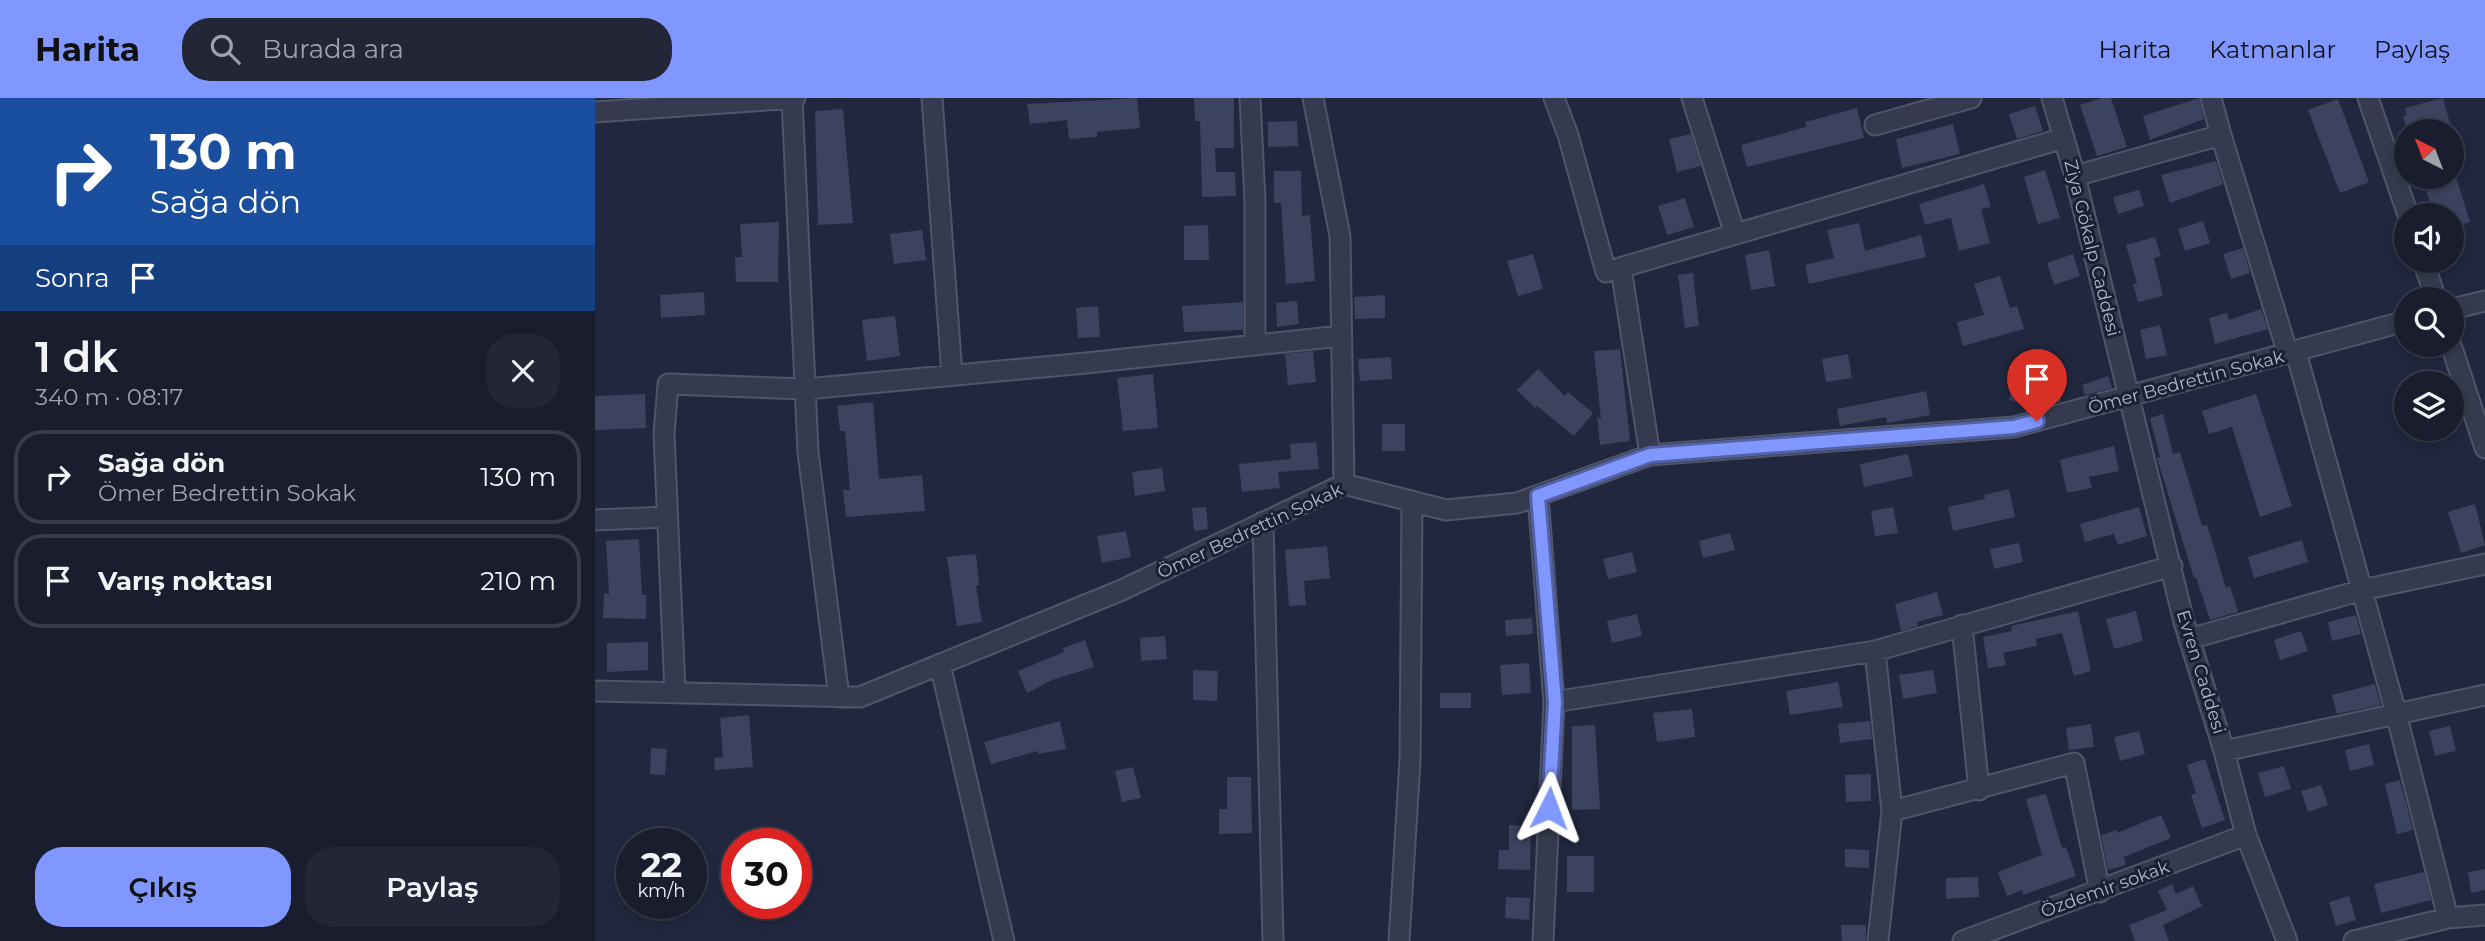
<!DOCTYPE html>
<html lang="tr">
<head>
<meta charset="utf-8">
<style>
	:root { --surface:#191d2e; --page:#222636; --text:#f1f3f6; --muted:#9fa2aa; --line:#373b4a; --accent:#8097ff }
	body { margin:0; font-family:Montserrat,sans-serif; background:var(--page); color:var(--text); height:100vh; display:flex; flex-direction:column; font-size:26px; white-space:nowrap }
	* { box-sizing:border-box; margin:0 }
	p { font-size:23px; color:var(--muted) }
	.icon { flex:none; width:38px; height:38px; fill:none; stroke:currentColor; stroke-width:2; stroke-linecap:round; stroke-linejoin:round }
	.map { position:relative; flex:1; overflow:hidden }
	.panel { display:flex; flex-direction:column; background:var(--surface); width:595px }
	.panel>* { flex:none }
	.top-card { background:#1a4fa0; color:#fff; overflow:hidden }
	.needle { width:46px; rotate:318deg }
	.tools { position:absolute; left:1799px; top:21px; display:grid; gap:14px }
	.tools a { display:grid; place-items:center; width:70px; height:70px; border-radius:50%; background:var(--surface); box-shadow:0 4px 10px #0003,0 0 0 2px var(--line); font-size:35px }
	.speed { position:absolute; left:21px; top:730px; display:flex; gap:14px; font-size:35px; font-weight:700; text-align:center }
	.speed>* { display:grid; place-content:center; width:91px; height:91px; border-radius:50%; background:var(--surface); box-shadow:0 4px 10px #0003,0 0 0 2px var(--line); line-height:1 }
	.speed small { font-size:18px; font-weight:400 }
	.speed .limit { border:10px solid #d22; background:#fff; color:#111 }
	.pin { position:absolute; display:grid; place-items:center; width:60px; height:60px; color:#fff; margin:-72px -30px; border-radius:50% 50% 50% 0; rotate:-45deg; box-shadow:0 0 7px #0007 }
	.pin .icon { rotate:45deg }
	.me { position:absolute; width:77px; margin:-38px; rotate:3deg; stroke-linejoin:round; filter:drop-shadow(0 0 5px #0008) }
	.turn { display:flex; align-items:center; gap:24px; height:147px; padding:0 35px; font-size:32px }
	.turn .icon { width:91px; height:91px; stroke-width:2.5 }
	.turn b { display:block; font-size:49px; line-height:60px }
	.then { display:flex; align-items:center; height:66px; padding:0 35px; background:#0003; gap:14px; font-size:26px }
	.round { display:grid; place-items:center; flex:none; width:74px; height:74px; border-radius:28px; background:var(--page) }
	.head { display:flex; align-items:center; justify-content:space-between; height:119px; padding:0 35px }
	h1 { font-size:42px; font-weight:600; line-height:52px }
	.action { display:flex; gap:14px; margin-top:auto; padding:14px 35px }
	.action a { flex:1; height:80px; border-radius:28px; background:var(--accent); color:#111; font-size:28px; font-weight:600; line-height:80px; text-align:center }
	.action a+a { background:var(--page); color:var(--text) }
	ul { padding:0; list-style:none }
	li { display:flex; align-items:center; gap:21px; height:94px; margin:0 14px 10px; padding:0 21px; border:4px solid var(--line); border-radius:28px }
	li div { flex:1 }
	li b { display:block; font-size:26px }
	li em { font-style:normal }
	header { display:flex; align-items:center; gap:42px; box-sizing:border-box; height:98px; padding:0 35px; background:var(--accent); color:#111 }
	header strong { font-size:33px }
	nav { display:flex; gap:38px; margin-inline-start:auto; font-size:24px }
	.search { width:490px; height:63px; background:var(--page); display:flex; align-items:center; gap:18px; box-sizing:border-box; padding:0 24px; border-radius:28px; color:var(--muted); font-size:26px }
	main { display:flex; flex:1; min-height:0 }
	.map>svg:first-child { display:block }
</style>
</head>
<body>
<header>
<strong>Harita</strong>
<div class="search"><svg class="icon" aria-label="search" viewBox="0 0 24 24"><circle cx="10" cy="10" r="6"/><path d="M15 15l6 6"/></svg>Burada ara</div>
<nav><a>Harita</a><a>Katmanlar</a><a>Paylaş</a></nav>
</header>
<main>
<section class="panel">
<div class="top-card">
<div class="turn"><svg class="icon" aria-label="right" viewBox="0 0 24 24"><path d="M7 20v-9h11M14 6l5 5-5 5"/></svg><div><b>130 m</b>Sağa dön</div></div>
<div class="then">Sonra<svg class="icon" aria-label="arrive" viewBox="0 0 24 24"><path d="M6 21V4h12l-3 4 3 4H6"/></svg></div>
</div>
<div class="head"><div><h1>1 dk</h1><p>340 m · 08:17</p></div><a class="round"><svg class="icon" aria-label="close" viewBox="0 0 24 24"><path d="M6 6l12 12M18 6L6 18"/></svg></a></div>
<ul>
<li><svg class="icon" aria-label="right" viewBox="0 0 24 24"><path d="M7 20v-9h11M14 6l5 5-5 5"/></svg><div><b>Sağa dön</b><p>Ömer Bedrettin Sokak</p></div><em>130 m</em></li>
<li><svg class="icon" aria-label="arrive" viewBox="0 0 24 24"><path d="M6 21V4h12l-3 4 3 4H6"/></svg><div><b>Varış noktası</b></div><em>210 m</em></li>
</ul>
<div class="action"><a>Çıkış</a><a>Paylaş</a></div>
</section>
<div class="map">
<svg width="1890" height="843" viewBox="0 0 1890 843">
	<rect width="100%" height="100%" fill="#21273e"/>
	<path fill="#3c435f" d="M 542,0 L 545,30 L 502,34 L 502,39 L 474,41 L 472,22 L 435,26 L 432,6 Z
		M 599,0 L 639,0 L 639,50 L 620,50 L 621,74 L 640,74 L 641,98 L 607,99 L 605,23 L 600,23 Z
		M 1507,0 L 1516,0 L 1532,49 L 1502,58 L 1485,7 Z
		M 1604,0 L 1609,21 L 1555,42 L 1548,18 Z
		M 1848,0 L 1857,33 L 1812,33 L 1808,18 L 1812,17 L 1810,10 Z
		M 1743,1 L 1774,84 L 1745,95 L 1713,12 Z
		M 1440,8 L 1448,33 L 1422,41 L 1414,16 Z
		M 1262,10 L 1269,40 L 1152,69 L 1146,47 L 1211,29 L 1210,24 Z
		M 248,11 L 258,125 L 223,127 L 220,13 Z
		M 702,23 L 703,48 L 673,49 L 673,24 Z
		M 1358,26 L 1365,56 L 1307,70 L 1301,41 Z
		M 1096,36 L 1106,68 L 1082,74 L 1074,41 Z
		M 1621,63 L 1628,86 L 1575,105 L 1566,77 Z
		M 1450,72 L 1465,120 L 1443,126 L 1429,79 Z
		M 679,73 L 706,73 L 707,118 L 715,117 L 720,183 L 691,186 L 686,105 L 679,105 Z
		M 1860,76 L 1875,124 L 1857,130 L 1857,117 L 1839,117 L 1829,86 Z
		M 1389,86 L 1396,109 L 1386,111 L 1395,145 L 1364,153 L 1356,120 L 1330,127 L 1324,106 Z
		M 1544,92 L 1549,108 L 1523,116 L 1518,99 Z
		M 1090,100 L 1099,129 L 1072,137 L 1063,108 Z
		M 1608,123 L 1615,145 L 1590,153 L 1583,131 Z
		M 184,124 L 183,184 L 141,184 L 140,159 L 147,159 L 145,126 Z
		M 1264,125 L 1270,153 L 1326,137 L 1331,159 L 1214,186 L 1210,167 L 1239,160 L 1232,132 Z
		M 613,127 L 614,162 L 589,162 L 589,128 Z
		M 327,132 L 331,162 L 299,166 L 295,136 Z
		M 1560,139 L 1566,158 L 1559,160 L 1568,198 L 1543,204 L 1538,186 L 1542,185 L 1531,147 Z
		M 1648,150 L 1655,175 L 1636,181 L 1628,156 Z
		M 1174,152 L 1180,188 L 1156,192 L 1150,157 Z
		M 938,156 L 948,191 L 923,198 L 912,163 Z
		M 1478,156 L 1485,178 L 1459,187 L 1452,165 Z
		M 1098,175 L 1104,228 L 1090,230 L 1083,177 Z
		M 1405,178 L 1415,210 L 1422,208 L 1429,231 L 1368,248 L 1362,224 L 1389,217 L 1379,186 Z
		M 109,194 L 110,217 L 66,220 L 65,197 Z
		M 790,197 L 790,220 L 760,221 L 759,199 Z
		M 702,203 L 704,226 L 682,229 L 681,205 Z
		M 648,204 L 648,232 L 589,234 L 587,208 Z
		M 503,208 L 505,239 L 483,240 L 481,210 Z
		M 1666,211 L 1673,231 L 1620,246 L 1614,220 L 1632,215 L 1634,222 Z
		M 300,218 L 305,258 L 272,263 L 267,222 Z
		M 1565,227 L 1572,257 L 1551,261 L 1545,232 Z
		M 1025,251 L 1035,343 L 1005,347 L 1002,318 L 1006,321 L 999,253 Z
		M 718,253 L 721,284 L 693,287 L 690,256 Z
		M 1253,256 L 1257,280 L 1231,284 L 1227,261 Z
		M 796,259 L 797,281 L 765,283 L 763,261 Z
		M 1423,267 L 1471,279 L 1465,304 L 1445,309 L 1414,302 Z
		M 943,271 L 970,298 L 973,294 L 998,315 L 979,338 L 942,308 L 940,310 L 922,292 Z
		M 558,276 L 563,330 L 528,333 L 522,280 Z
		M 1513,278 L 1517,290 L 1490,297 L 1487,287 Z
		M 1331,293 L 1335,317 L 1292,325 L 1291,319 L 1245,328 L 1242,311 Z
		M 50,296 L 51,330 L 0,332 L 0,298 Z
		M 1661,296 L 1697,408 L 1665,419 L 1637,329 L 1614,336 L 1607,313 Z
		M 278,304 L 284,381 L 327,377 L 330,413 L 251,419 L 248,392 L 255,392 L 250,333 L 245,333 L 242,308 Z
		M 1568,316 L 1578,356 L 1585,354 L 1607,428 L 1612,427 L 1631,490 L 1635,488 L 1643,514 L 1615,522 L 1601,479 L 1599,480 L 1562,360 L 1565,359 L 1555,320 Z
		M 787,326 L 810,326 L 810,353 L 787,353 Z
		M 721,344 L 724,371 L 683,374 L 685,390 L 647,394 L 644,366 L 696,361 L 695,346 Z
		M 1519,348 L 1524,373 L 1494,379 L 1497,390 L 1472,395 L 1465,362 Z
		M 1313,356 L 1318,378 L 1269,389 L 1265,366 Z
		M 567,370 L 570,393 L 540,398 L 537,374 Z
		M 1414,391 L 1420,419 L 1358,433 L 1353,409 L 1390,401 L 1389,397 Z
		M 1880,406 L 1890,447 L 1866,455 L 1853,414 Z
		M 611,409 L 613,431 L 599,433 L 597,410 Z
		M 1298,409 L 1303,435 L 1280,438 L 1276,413 Z
		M 1544,409 L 1552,438 L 1523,447 L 1519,436 L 1490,444 L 1485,426 Z
		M 531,433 L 536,459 L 507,465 L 502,438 Z
		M 1135,435 L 1140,452 L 1108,460 L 1104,443 Z
		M 44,441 L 47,497 L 51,497 L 51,521 L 8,520 L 9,495 L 14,496 L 11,443 Z
		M 1707,442 L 1713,464 L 1659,480 L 1653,459 Z
		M 1424,445 L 1428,464 L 1399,471 L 1395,451 Z
		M 732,448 L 735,480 L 709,483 L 711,507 L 694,508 L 690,452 Z
		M 1037,454 L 1042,474 L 1013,481 L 1008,461 Z
		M 381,456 L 384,487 L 381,488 L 387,524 L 362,528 L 352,459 Z
		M 1342,494 L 1348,517 L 1322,524 L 1323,528 L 1306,533 L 1300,506 Z
		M 1483,513 L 1496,573 L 1479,578 L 1467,535 L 1441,541 L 1442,548 L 1408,555 L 1411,567 L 1393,570 L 1388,539 L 1417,533 L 1416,528 Z
		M 1541,513 L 1548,543 L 1519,551 L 1511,521 Z
		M 1042,516 L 1047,538 L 1017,545 L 1012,523 Z
		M 1761,517 L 1766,536 L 1737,543 L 1733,524 Z
		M 937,520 L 938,536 L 911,538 L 910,522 Z
		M 1706,533 L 1713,553 L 1685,562 L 1679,542 Z
		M 570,538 L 572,561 L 546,563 L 545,540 Z
		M 490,542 L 499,569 L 457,582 L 432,595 L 423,573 L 469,554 L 468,550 Z
		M 53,544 L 53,572 L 12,574 L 12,545 Z
		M 934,565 L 936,595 L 907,597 L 905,567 Z
		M 598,572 L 623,573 L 622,603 L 598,602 Z
		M 1338,572 L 1342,595 L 1308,601 L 1304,577 Z
		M 1243,584 L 1248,609 L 1195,617 L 1191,593 Z
		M 1780,586 L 1786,607 L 1742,616 L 1737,597 Z
		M 845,595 L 876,595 L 876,610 L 845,610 Z
		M 1097,611 L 1100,639 L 1062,644 L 1058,615 Z
		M 154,617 L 158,669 L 120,672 L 119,660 L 128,659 L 125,620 Z
		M 465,623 L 471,651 L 443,656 L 443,653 L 396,666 L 389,644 Z
		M 1275,623 L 1277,641 L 1245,645 L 1243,626 Z
		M 1496,626 L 1499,649 L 1474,652 L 1471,630 Z
		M 1000,627 L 1005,711 L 977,712 L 977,628 Z
		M 1855,628 L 1861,653 L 1840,658 L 1834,633 Z
		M 1544,633 L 1550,656 L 1525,663 L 1519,639 Z
		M 1774,646 L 1779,667 L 1755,673 L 1750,652 Z
		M 56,650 L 72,651 L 70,677 L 55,676 Z
		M 1610,661 L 1630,722 L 1607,730 L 1596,697 L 1601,695 L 1592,667 Z
		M 1689,668 L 1696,691 L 1670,699 L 1663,675 Z
		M 538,669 L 546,700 L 527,704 L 520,673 Z
		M 1276,676 L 1276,703 L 1251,704 L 1250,677 Z
		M 632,679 L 656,679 L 657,735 L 624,736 L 624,711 L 632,711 Z
		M 1805,682 L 1818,732 L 1802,736 L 1790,686 Z
		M 1726,687 L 1733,707 L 1713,714 L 1706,693 Z
		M 1451,696 L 1467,750 L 1471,749 L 1481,778 L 1428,797 L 1427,792 L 1412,798 L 1403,774 L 1447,757 L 1431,701 Z
		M 1566,717 L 1576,740 L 1529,759 L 1531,767 L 1513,772 L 1506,737 L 1522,732 L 1522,735 Z
		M 914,727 L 936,728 L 935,772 L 903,771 L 904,752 L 914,752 Z
		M 1250,751 L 1274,752 L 1274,770 L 1250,769 Z
		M 972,758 L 999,758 L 999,794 L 972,794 Z
		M 1890,771 L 1890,792 L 1876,795 L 1873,774 Z
		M 1829,774 L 1836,802 L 1786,815 L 1779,786 Z
		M 1383,779 L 1384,799 L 1351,801 L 1351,780 Z
		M 1577,786 L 1581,796 L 1598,788 L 1607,808 L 1568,827 L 1574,843 L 1540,843 L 1534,827 L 1572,812 L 1563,793 Z
		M 1754,798 L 1761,822 L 1741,828 L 1734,804 Z
		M 911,799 L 935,800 L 934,822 L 910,820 Z
		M 1246,827 L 1271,827 L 1271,843 L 1247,843 Z"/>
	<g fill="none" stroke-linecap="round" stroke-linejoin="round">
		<defs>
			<path id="minor" d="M 197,0 L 213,354 L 244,599
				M 337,0 L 357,277
				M 655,0 L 660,103 L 660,247
				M 718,0 L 745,138 L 749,386
				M 959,0 L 973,37 L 1011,174 L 1469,40
				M 1097,0 L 1140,136
				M 1457,0 L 1480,78 L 1589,524 L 1629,653 L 1651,737 L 1692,843
				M 1616,0 L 1626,37
				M 1773,0 L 1813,117
				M 0,14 L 200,0
				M 1280,27 L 1376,0
				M 1480,78 L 1626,37 L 1693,256
				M 1828,163 L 1841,201
				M 1026,170 L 1055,357
				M 1857,211 L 1890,203
				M 1856,247 L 1890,350
				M 1701,254 L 1801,615 L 1853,820
				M 943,398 L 959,604 L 948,843
				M 0,422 L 72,419
				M 668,424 L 678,843
				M 1367,527 L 1384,692
				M 1594,541 L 1767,492 L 1890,466
				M 1280,553 L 1297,713 L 1283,843
				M 345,566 L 409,843
				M 0,593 L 265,599 L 527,492 L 749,386 L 851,412 L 922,405 L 1055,357 L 1419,329 L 1811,223
				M 80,594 L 69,336 L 73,286 L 211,291 L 491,265 L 746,238
				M 959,604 L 1280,553 L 1577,468
				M 1629,653 L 1890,597
				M 1297,713 L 1479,665 L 1505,794
				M 804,843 L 815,662 L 817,403
				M 1368,843 L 1651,737
				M 1759,843 L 1853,820 L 1890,817"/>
		</defs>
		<use href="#minor" stroke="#505569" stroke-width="23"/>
		<use href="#minor" stroke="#353a4e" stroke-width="19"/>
	</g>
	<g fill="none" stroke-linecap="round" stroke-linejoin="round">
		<defs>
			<path id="route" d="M 954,710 L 960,604 L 943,398 L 1055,357 L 1419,329 L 1442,323"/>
		</defs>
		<use href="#route" stroke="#5362a6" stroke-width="18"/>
		<use href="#route" stroke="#8097ff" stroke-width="12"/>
	</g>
	<g text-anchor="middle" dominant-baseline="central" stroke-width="6" stroke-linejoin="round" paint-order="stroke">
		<g font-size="18" fill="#b0b5ca" stroke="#1a1f33">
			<text transform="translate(1497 150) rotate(76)">Ziya Gökalp Caddesi</text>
			<text transform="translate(1591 284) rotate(-15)">Ömer Bedrettin Sokak</text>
			<text transform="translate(655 433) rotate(-25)">Ömer Bedrettin Sokak</text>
			<text transform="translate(1606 574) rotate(73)">Evren Caddesi</text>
			<text transform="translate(1510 791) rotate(-20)">Özdemir sokak</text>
		</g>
	</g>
</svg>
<div class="tools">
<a><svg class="needle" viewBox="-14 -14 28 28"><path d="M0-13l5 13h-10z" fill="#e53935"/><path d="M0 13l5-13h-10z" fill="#9fa2aa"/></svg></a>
<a><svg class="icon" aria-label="sound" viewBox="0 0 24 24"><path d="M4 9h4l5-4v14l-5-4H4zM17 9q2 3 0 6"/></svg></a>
<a><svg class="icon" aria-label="search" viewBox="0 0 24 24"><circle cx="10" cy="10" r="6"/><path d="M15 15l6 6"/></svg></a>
<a><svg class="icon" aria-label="layers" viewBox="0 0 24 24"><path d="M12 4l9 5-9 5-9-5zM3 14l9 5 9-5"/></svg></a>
</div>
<div class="speed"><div>22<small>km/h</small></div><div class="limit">30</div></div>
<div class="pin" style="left:1442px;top:323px;background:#d93025"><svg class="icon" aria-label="arrive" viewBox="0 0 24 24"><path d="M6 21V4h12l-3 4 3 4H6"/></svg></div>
<svg class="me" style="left:954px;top:710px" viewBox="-20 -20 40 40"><path d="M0-17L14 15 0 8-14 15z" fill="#8097ff" stroke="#fff" stroke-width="4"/></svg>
</div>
</main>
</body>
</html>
